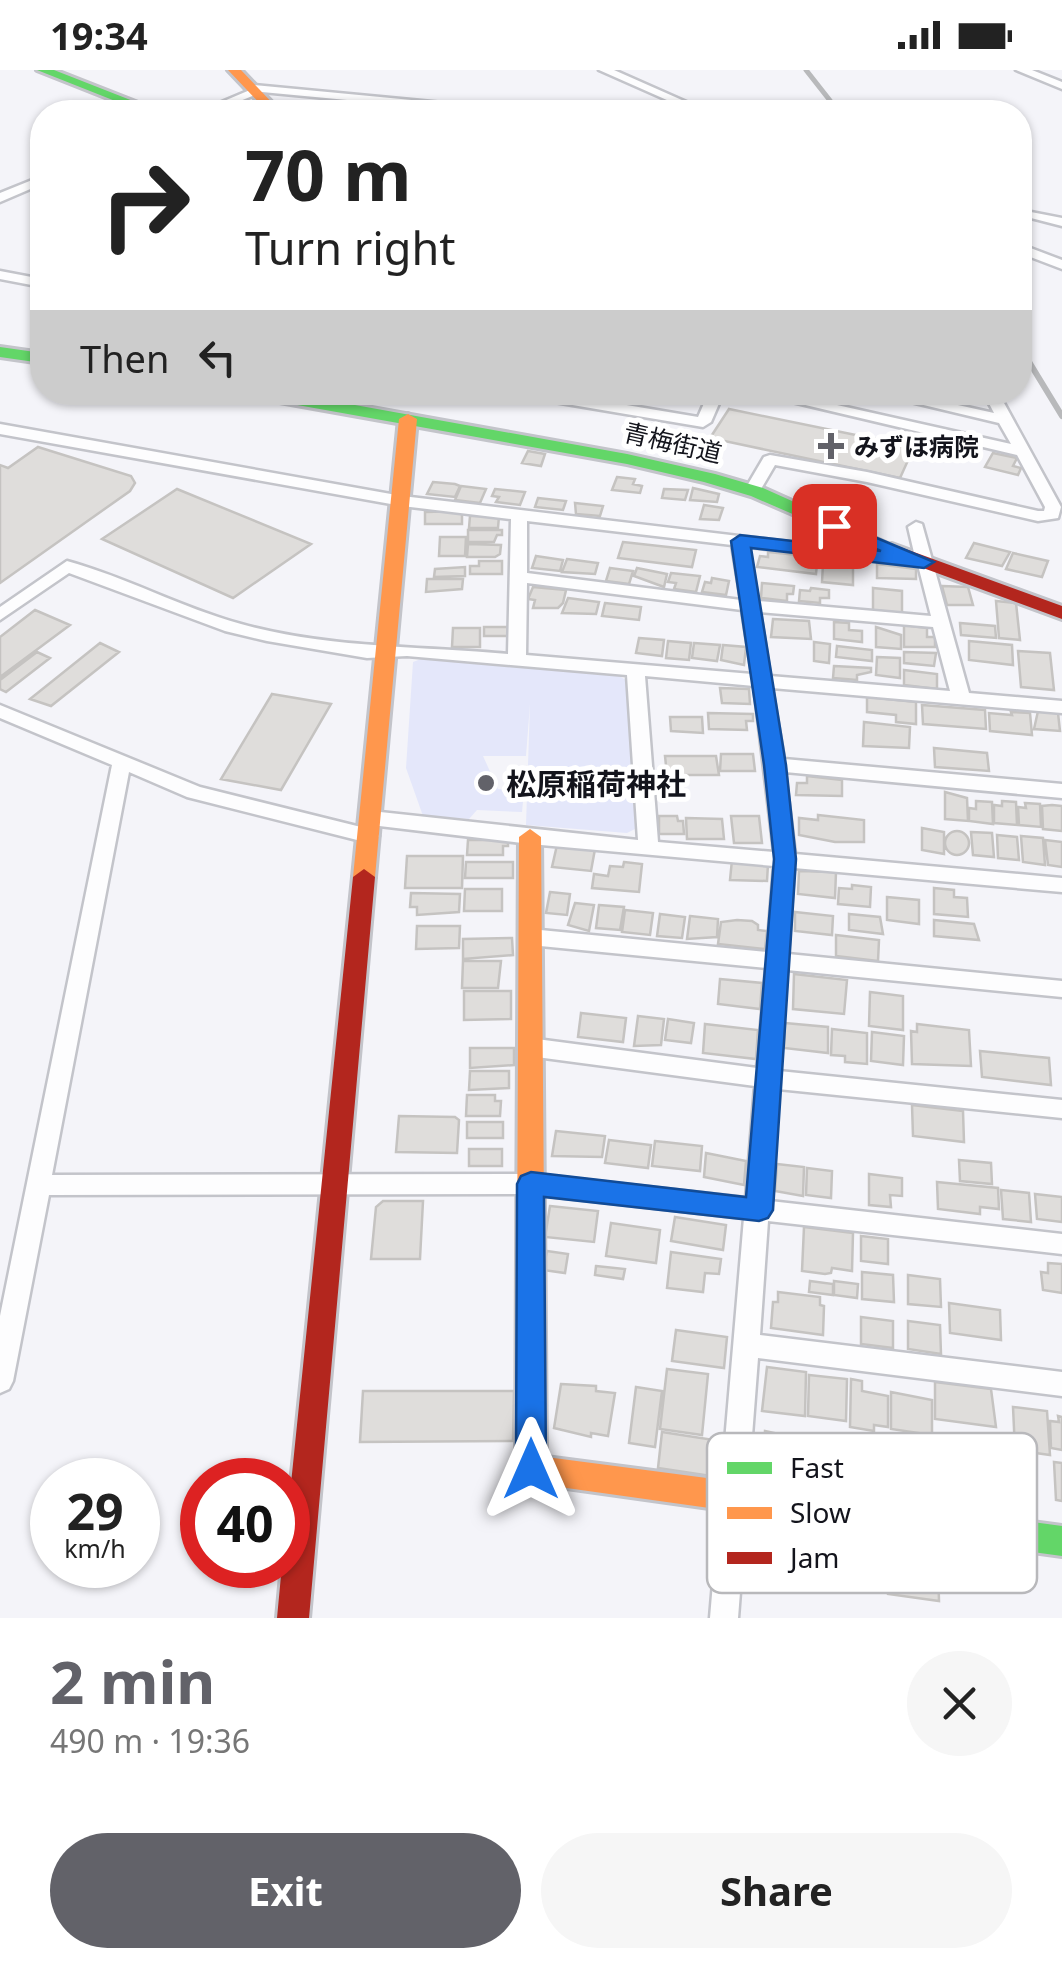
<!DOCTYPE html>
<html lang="en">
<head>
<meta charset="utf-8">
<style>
	:root { --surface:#fff; --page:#f6f6f6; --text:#222; --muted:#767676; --accent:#626269 }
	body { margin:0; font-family:"Noto Sans","Noto Sans JP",sans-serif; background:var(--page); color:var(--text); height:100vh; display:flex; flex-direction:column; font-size:38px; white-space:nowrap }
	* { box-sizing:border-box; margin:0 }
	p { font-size:32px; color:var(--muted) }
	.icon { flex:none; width:55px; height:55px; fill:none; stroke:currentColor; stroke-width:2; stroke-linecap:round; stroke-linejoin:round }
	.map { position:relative; height:1548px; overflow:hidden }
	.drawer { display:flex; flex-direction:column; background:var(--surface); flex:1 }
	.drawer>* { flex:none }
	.hud { position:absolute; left:30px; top:30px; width:1002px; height:305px; border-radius:40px; box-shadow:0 2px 8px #0004; background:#fff; color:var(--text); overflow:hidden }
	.speed { position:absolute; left:30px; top:1388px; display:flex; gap:20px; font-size:50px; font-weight:700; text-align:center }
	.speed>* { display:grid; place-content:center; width:130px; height:130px; border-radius:50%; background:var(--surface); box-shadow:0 2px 8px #0004; line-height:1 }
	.speed small { font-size:25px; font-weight:400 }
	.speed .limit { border:15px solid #d22; background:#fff; color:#111 }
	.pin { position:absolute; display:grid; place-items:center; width:85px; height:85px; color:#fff; margin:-42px; border-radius:20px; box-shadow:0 5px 15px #0006 }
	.me { position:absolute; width:110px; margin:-55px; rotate:0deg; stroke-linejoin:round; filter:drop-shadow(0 0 8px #0008) }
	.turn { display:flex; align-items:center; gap:35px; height:210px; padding:0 50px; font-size:45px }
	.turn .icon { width:130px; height:130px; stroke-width:2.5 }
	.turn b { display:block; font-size:70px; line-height:85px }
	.then { display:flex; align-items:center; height:95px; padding:0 50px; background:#0003; gap:20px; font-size:38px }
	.round { display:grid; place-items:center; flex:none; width:105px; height:105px; border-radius:52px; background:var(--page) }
	.headline { display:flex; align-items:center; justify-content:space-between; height:170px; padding:0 50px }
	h1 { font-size:60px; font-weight:700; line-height:75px; color:var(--accent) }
	.cta { display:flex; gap:20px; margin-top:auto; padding:20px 50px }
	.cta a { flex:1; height:115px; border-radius:60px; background:var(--accent); color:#fff; font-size:40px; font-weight:700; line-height:115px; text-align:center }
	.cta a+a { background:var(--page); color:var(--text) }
	.status { display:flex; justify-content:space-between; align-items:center; height:70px; padding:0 50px; background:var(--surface); direction:ltr }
	.status svg { height:28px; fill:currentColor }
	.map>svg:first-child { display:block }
</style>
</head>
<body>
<div class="status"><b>19:34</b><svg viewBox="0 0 49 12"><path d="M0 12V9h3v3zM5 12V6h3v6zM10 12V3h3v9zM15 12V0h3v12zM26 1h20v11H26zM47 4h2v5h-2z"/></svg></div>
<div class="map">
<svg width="1062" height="1548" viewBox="0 0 1062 1548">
	<rect width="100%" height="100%" fill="#f4f4f9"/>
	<path fill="#e4e7fa" d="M 421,589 L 619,606 L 628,611 L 635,759 L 627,763 L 526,755 L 530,634 L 526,686 L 483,686 L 498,719 L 524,721 L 522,742 L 477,740 L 469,749 L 423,746 L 406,698 L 413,592 Z"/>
	<path fill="#dfdddb" stroke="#c5c3c1" stroke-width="2.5" d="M 729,339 L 914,377 L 900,408 L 710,368 Z
		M 38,377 L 131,406 L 135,413 L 130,421 L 0,513 L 0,395 L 8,398 Z
		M 528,381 L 545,384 L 541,396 L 522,393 Z
		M 993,383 L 1017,388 L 1013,396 L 1021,398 L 1018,405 L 985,397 Z
		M 617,407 L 635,409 L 633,414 L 642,416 L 640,423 L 612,420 Z
		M 433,412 L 455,414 L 460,416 L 455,427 L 427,424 Z
		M 461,416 L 486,419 L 480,433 L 455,430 Z
		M 693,418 L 719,424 L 717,432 L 690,430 Z
		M 177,419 L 311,474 L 233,528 L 102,469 Z
		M 495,419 L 525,422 L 520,435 L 496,432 L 499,427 L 492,426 Z
		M 664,419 L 688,420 L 685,430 L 662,428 Z
		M 538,428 L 566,431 L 563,440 L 535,437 Z
		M 575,433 L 603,436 L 600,446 L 576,444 Z
		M 704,435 L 723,438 L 719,450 L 700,449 Z
		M 462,441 L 462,454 L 425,454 L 425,442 Z
		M 470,446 L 499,446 L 498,458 L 469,458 Z
		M 468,460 L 502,460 L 502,465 L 497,465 L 494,472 L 468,472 Z
		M 440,467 L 466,467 L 465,486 L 439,486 Z
		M 623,472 L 696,480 L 692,497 L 618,488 Z
		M 974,473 L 1010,482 L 1002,496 L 966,488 Z
		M 468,474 L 501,475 L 500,484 L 495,487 L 467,487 Z
		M 768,482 L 808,486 L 807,492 L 817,493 L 816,504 L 757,497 L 760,486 L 768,487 Z
		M 1013,483 L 1048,491 L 1042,507 L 1006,499 Z
		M 536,486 L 563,490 L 560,501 L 532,498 Z
		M 567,489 L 598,493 L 595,504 L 562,502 Z
		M 479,491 L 502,491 L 502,504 L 470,504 L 470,496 L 479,496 Z
		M 823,494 L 853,497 L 853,515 L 822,512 Z
		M 877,494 L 916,499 L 916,509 L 877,508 Z
		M 465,497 L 465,506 L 434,507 L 435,499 Z
		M 610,498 L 633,501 L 629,514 L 606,511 Z
		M 637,498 L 667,504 L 664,517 L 634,506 Z
		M 671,503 L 700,506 L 696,522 L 674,519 L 676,513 L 668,512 Z
		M 712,508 L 729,511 L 726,525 L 702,522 L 705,512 L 711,513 Z
		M 427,509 L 463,509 L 462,519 L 426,522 Z
		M 762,513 L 794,516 L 793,524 L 787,524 L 787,531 L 761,528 Z
		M 942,516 L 968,517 L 973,535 L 947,535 Z
		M 533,517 L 566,520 L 563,533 L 558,538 L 533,538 L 535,530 L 528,529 Z
		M 811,518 L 829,520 L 829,528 L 820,528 L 820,533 L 799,531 L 800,520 L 810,521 Z
		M 873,518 L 902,521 L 902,543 L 873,540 Z
		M 568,528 L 599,532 L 596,544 L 562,543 Z
		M 996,531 L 1016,533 L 1020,570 L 999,568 Z
		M 605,533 L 641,537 L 639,550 L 602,546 Z
		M 35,540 L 70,555 L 0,607 L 0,567 Z
		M 773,549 L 809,551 L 811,569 L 771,567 Z
		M 834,552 L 849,553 L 849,560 L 862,561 L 862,572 L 834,569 Z
		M 960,553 L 995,556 L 996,568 L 961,565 Z
		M 904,555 L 927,558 L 927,567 L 935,567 L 935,577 L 904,577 Z
		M 484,557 L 508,557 L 508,566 L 484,566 Z
		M 876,557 L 901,565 L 901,579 L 876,577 Z
		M 453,558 L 480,558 L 480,577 L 452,577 Z
		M 639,568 L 664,570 L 662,586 L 636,583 Z
		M 668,571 L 691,573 L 689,590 L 666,588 Z
		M 969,571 L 1012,575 L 1013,595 L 969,590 Z
		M 814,572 L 830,574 L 829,593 L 814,591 Z
		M 100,573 L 119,582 L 51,636 L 30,629 Z
		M 694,573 L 720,575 L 717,591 L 692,588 Z
		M 723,575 L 746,577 L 744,595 L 721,590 Z
		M 837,576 L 872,580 L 872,591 L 836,587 Z
		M 1018,581 L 1050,583 L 1054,620 L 1021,617 Z
		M 37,582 L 50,588 L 6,622 L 0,619 L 0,610 Z
		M 904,582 L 936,583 L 934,596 L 904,593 Z
		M 877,587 L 900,588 L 900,608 L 876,605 Z
		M 834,596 L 871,598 L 871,602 L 857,605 L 857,610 L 833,608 Z
		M 904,600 L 937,604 L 937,619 L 904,615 Z
		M 720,618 L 749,619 L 750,634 L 722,633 Z
		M 272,624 L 331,634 L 281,720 L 221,709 Z
		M 867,627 L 916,632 L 916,654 L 896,652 L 896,645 L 867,642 Z
		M 922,635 L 985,640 L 986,659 L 923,654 Z
		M 1038,641 L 1058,643 L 1060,661 L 1034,659 Z
		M 1011,642 L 1030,643 L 1032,665 L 990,661 L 989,643 L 1012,645 Z
		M 708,643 L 753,644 L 753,651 L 746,651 L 747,660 L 709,659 Z
		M 670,647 L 702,647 L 703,663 L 671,661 Z
		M 864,652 L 910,657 L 909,678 L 863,676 Z
		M 934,678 L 987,683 L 989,701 L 935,697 Z
		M 721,684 L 753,684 L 755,701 L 720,701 Z
		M 665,686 L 716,686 L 719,705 L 667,705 Z
		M 807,706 L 842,710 L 842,726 L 796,725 L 797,713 L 807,713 Z
		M 945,722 L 967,728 L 968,751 L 945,749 Z
		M 976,731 L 992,732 L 993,754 L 969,751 L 969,738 L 976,739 Z
		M 1002,731 L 1016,732 L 1017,755 L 994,753 L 994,735 L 1002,736 Z
		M 1025,733 L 1040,734 L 1041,757 L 1019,755 L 1018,737 L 1026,738 Z
		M 1052,735 L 1062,736 L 1062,761 L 1043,759 L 1042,736 Z
		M 818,745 L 864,750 L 864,772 L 835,772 L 799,765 L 799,748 L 818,750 Z
		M 659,746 L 677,746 L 678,751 L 683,751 L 684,764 L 659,764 Z
		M 731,746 L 759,746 L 762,773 L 734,773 Z
		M 686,748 L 722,749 L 724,769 L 687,769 Z
		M 922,758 L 944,762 L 944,784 L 922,780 Z
		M945 773a12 12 0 1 1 24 0a12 12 0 1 1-24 0Z
		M 971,762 L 992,763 L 994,787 L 973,785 Z
		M 997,765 L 1017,767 L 1019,790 L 998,788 Z
		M 1021,766 L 1043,768 L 1045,795 L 1023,792 Z
		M 468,770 L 508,770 L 508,776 L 503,776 L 503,785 L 467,785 Z
		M 1045,770 L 1062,772 L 1062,797 L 1048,795 Z
		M 557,775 L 595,779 L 591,801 L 552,797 Z
		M 407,786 L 463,786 L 462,818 L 405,818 Z
		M 732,790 L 768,794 L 767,811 L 730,810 Z
		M 466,792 L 513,792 L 513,808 L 465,808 Z
		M 624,792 L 642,794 L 639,822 L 592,818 L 594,804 L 608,806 L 610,796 L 623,797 Z
		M 799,801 L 836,802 L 835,828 L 798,824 Z
		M 852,815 L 871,817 L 870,837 L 838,834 L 839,818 L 852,819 Z
		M 934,818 L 954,820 L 954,827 L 967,828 L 968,847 L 934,844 Z
		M 465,819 L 502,819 L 502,841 L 464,841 Z
		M 550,822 L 570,824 L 567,845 L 546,843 Z
		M 411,823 L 460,824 L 459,842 L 417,845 L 417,837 L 410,837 Z
		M 887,827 L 919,830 L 919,854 L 887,850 Z
		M 575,833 L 594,835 L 589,861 L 568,855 Z
		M 599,835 L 624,837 L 620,860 L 596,858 Z
		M 625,840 L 653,843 L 650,865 L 622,862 Z
		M 795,842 L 833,846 L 832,865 L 795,861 Z
		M 660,844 L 685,847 L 682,868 L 657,866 Z
		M 849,844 L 880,847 L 883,864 L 849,860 Z
		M 690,846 L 718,849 L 717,867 L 687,869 Z
		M 737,850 L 752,851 L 758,855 L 758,860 L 767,861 L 765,879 L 718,874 L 721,852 Z
		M 934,850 L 974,854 L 979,870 L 934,866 Z
		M 417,856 L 460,856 L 459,878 L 416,879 Z
		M 836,865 L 879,870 L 878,891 L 836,886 Z
		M 512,868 L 513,885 L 463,889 L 463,869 Z
		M 463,891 L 501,891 L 498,918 L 462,918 Z
		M 794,904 L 847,910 L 844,944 L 793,939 Z
		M 720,909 L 762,913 L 760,939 L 718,934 Z
		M 464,921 L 511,921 L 511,949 L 464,950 Z
		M 870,922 L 903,926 L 903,960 L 869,956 Z
		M 581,943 L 626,948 L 623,972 L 578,967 Z
		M 638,946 L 664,949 L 661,975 L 634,976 Z
		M 668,949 L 694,953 L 691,973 L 665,970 Z
		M 785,953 L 828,957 L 828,983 L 784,978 Z
		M 705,954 L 758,960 L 756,989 L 703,983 Z
		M 917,954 L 969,960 L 971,996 L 912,994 L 911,961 L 917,962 Z
		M 832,959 L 867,963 L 867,994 L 845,992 L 845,986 L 831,985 Z
		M 872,962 L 904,966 L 903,995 L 871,991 Z
		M 470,978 L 514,978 L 514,995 L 470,998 Z
		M 980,981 L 1049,988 L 1051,1015 L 982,1007 Z
		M 470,1001 L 509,1001 L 509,1018 L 469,1020 Z
		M 467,1025 L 495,1025 L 495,1031 L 501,1031 L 500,1046 L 466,1046 Z
		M 912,1035 L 963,1041 L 964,1072 L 913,1066 Z
		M 399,1046 L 455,1047 L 459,1050 L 457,1083 L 396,1082 Z
		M 467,1052 L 503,1052 L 503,1068 L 467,1068 Z
		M 556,1061 L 605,1066 L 602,1087 L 552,1086 Z
		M 609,1070 L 651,1075 L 648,1098 L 605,1093 Z
		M 655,1071 L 702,1076 L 700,1101 L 652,1096 Z
		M 469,1079 L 502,1079 L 502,1096 L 469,1096 Z
		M 706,1083 L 746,1091 L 744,1115 L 704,1107 Z
		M 959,1090 L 991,1093 L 992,1114 L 960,1111 Z
		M 777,1094 L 804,1097 L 803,1126 L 775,1121 Z
		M 807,1098 L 832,1101 L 831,1128 L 806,1125 Z
		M 869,1104 L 902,1108 L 902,1126 L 890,1125 L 891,1137 L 869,1135 Z
		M 937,1112 L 998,1118 L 999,1139 L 980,1137 L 980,1144 L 938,1139 Z
		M 1001,1120 L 1029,1123 L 1031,1152 L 1003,1149 Z
		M 1035,1124 L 1062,1127 L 1062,1152 L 1037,1149 Z
		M 383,1131 L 423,1131 L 420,1189 L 371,1189 L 376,1137 Z
		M 550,1136 L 598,1141 L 594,1172 L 545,1167 Z
		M 675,1147 L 726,1155 L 723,1180 L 671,1171 Z
		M 611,1153 L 660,1160 L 656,1193 L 606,1186 Z
		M 804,1157 L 853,1163 L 852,1201 L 832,1198 L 831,1203 L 825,1204 L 802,1201 Z
		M 861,1166 L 888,1169 L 888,1194 L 861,1191 Z
		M 547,1181 L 568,1184 L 565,1203 L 543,1200 Z
		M 671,1182 L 721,1189 L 719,1204 L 705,1203 L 703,1222 L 667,1218 Z
		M 1048,1193 L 1062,1194 L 1062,1223 L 1043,1220 L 1041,1202 L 1048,1203 Z
		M 596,1196 L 625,1199 L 623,1209 L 595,1205 Z
		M 862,1202 L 893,1205 L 894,1232 L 862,1229 Z
		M 908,1205 L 940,1209 L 941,1237 L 908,1234 Z
		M 810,1211 L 833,1214 L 833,1225 L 809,1222 Z
		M 834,1211 L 858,1214 L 857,1228 L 834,1225 Z
		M 778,1222 L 820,1227 L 820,1235 L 824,1236 L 823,1265 L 771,1258 L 773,1232 L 778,1232 Z
		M 949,1233 L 1000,1240 L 1001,1270 L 950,1263 Z
		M 861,1247 L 893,1251 L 893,1278 L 861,1274 Z
		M 908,1251 L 940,1255 L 941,1284 L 908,1279 Z
		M 676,1260 L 727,1267 L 724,1298 L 672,1291 Z
		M 767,1297 L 806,1302 L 805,1346 L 762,1341 Z
		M 667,1299 L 708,1304 L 702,1365 L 660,1359 Z
		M 809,1305 L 847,1309 L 846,1351 L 808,1346 Z
		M 851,1309 L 862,1311 L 862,1321 L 888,1326 L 888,1357 L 874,1355 L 874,1361 L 850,1357 Z
		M 935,1312 L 991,1319 L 996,1357 L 935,1349 Z
		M 561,1314 L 596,1316 L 596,1321 L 615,1323 L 608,1366 L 591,1363 L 591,1367 L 554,1358 Z
		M 636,1317 L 662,1321 L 655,1377 L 629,1373 Z
		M 363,1321 L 514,1321 L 513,1371 L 360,1372 Z
		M 891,1322 L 932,1330 L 932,1365 L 891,1359 Z
		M 1013,1337 L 1047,1341 L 1050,1385 L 1015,1380 Z
		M 1058,1346 L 1062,1347 L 1062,1380 L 1051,1378 L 1050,1351 L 1059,1352 Z
		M 765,1361 L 797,1368 L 795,1410 L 763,1405 Z
		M 662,1362 L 714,1370 L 711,1406 L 658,1398 Z
		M 1054,1392 L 1062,1393 L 1062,1431 L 1056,1430 Z
		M 888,1487 L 938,1494 L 939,1531 L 888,1524 Z"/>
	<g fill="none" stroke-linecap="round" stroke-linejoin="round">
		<defs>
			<path id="street" d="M 599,0 L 614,0 L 709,42 L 694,42 Z
				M 1016,0 L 1032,0 L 1062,12 L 1062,19 Z
				M 254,15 L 464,35 L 475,42 L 262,22 L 213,42 L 198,42 L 250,20 Z
				M 42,106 L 42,114 L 0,132 L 0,123 Z
				M 1031,142 L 1062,148 L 1062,156 L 1031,148 Z
				M 1020,174 L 1062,190 L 1062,199 L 1020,183 Z
				M 0,201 L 42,209 L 42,217 L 0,209 Z
				M 512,322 L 549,322 L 698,347 L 709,322 L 724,322 L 711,352 L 703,357 L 519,326 Z
				M 750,322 L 779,322 L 1011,374 L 999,353 L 869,322 L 899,322 L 994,343 L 983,322 L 998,322 L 1061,437 L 1058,448 L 1038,451 L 867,412 L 775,395 L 758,424 L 746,424 L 744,421 L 764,387 L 770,385 L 867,402 L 1038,441 L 1044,441 L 1045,437 L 1017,385 Z
				M 0,354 L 402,426 L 915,487 L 908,457 L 916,452 L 922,454 L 969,623 L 1062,631 L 1062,643 L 772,618 L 784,689 L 1062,714 L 1062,728 L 785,702 L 795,784 L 1062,808 L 1062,822 L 794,798 L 788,884 L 1062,911 L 1062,927 L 787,900 L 779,1001 L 1062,1030 L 1062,1048 L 778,1019 L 770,1131 L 1062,1164 L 1062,1184 L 768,1151 L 760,1265 L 1062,1302 L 1062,1326 L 758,1288 L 738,1548 L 710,1548 L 744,1148 L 531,1124 L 49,1125 L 13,1311 L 9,1319 L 0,1323 L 0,1246 L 112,695 L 0,648 L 0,635 L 200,717 L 369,759 L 379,766 L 369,773 L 187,727 L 129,702 L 52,1105 L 531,1104 L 746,1128 L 755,1016 L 529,986 L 521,983 L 518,977 L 521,971 L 529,968 L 757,998 L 766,898 L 530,875 L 523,872 L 519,867 L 523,862 L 530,859 L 767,882 L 774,796 L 530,774 L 371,755 L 361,748 L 371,741 L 638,770 L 627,605 L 407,586 L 367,588 L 267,571 L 225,561 L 69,503 L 0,550 L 0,537 L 67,491 C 126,507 182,538 241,554 C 328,578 419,576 508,584 L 511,449 L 402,436 L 0,364 ZM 527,451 L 732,475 L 741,530 L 527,503 ZM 749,477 L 918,495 L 931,546 L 758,531 ZM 527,513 L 742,540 L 752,604 L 526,585 ZM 760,542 L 933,557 L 950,621 L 770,606 ZM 645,606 L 754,616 L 774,782 L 658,772 Z"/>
			<path id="fast" d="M 37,0 L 54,0 L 161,42 L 143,42 Z
				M 0,277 L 42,283 L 42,293 L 0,287 Z
				M 244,322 L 283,322 L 627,384 L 715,404 L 763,418 L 901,480 L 899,484 L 885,484 L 751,426 L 704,412 L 627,394 L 252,327 Z
				M 745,1413 L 1062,1456 L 1062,1486 L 745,1443 L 734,1438 L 730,1428 L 734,1418 Z"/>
			<path id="slow" d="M 228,0 L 241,0 L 281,42 L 268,42 Z
				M 408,344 L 417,349 L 375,807 L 364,815 L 353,807 L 399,349 Z
				M 530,759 L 541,767 L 546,1387 L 745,1413 L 756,1418 L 760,1428 L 756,1438 L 745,1443 L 531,1413 L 520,1409 L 516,1399 L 519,767 Z"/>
			<path id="jam" d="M 892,474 L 1062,536 L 1062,549 L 885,484 L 885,476 Z
				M 364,799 L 375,807 L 309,1548 L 277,1548 L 282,1495 L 288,1495 L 288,1443 L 353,807 Z"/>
		</defs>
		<use href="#street" stroke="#c3c4ca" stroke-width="5"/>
		<use href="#fast" stroke="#c3c4ca" stroke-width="6"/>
		<use href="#slow" stroke="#c3c4ca" stroke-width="6"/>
		<use href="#jam" stroke="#c3c4ca" stroke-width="6"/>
		<use href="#street" fill="#fdfdfe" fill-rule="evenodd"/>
		<use href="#fast" fill="#63d668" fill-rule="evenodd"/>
		<use href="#slow" fill="#ff974d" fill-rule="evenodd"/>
		<use href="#jam" fill="#b3261e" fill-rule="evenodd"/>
		<path stroke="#b8b9bb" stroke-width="5" d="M 806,0 L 839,42"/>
		<path stroke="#b8b9bb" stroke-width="6" d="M 1020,277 L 1062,346"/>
	</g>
	<path fill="#1a73e8" stroke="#114b97" stroke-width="2.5" d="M 834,450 L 934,492 L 924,498 L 751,478 L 786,695 L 796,789 L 773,1140 L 768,1148 L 759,1151 L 544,1127 L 546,1399 L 542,1410 L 531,1414 L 520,1410 L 516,1399 L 517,1114 L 521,1106 L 531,1102 L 746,1127 L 774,789 L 764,695 L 731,471 L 740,465 L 881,481 L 827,460 L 824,456 Z"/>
	<g fill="#626269" stroke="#fff" stroke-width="4">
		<path d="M826 361h10v10h10v10h-10v10h-10v-10h-10v-10h10z"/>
		<circle cx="486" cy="713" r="10"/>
	</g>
	<g text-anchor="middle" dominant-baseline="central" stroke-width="10" stroke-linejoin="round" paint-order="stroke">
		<g font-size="25" fill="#13141c" stroke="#fff">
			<text transform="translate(673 372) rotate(13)">青梅街道</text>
		</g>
		<g font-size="25" font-weight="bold" fill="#13141c" stroke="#fff" text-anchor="start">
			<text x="854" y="376">みずほ病院</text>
		</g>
		<g font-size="30" font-weight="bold" fill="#13141c" stroke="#fff" text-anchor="start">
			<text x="506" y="713">松原稲荷神社</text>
		</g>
	</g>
	<rect x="707" y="1363" width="330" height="160" rx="15" fill="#fff" stroke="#b8b8bb" stroke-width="2.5"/>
	<rect x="727" y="1392" width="45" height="12" fill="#63d668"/>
	<rect x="727" y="1437" width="45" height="12" fill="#ff974d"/>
	<rect x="727" y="1482" width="45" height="12" fill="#b3261e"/>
	<g font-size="28" fill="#13141c">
		<text x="790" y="1408">Fast</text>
		<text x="790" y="1453">Slow</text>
		<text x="790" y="1498">Jam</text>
	</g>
</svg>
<div class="speed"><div>29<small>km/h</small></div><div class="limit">40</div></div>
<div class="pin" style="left:834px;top:456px;background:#d93025"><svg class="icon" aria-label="arrive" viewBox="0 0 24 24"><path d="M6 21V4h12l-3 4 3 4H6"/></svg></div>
<svg class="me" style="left:531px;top:1399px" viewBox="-20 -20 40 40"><path d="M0-17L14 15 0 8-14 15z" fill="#1a73e8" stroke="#fff" stroke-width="4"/></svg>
<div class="hud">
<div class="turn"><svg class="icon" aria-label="right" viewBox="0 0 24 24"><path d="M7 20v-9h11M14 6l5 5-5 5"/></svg><div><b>70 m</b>Turn right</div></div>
<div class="then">Then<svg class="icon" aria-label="left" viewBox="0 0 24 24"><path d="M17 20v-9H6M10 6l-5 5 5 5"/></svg></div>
</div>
</div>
<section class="drawer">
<div class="headline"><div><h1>2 min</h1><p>490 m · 19:36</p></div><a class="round"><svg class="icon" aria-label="close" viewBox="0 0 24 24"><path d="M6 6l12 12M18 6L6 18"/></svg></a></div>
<div class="cta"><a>Exit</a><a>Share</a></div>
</section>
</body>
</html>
